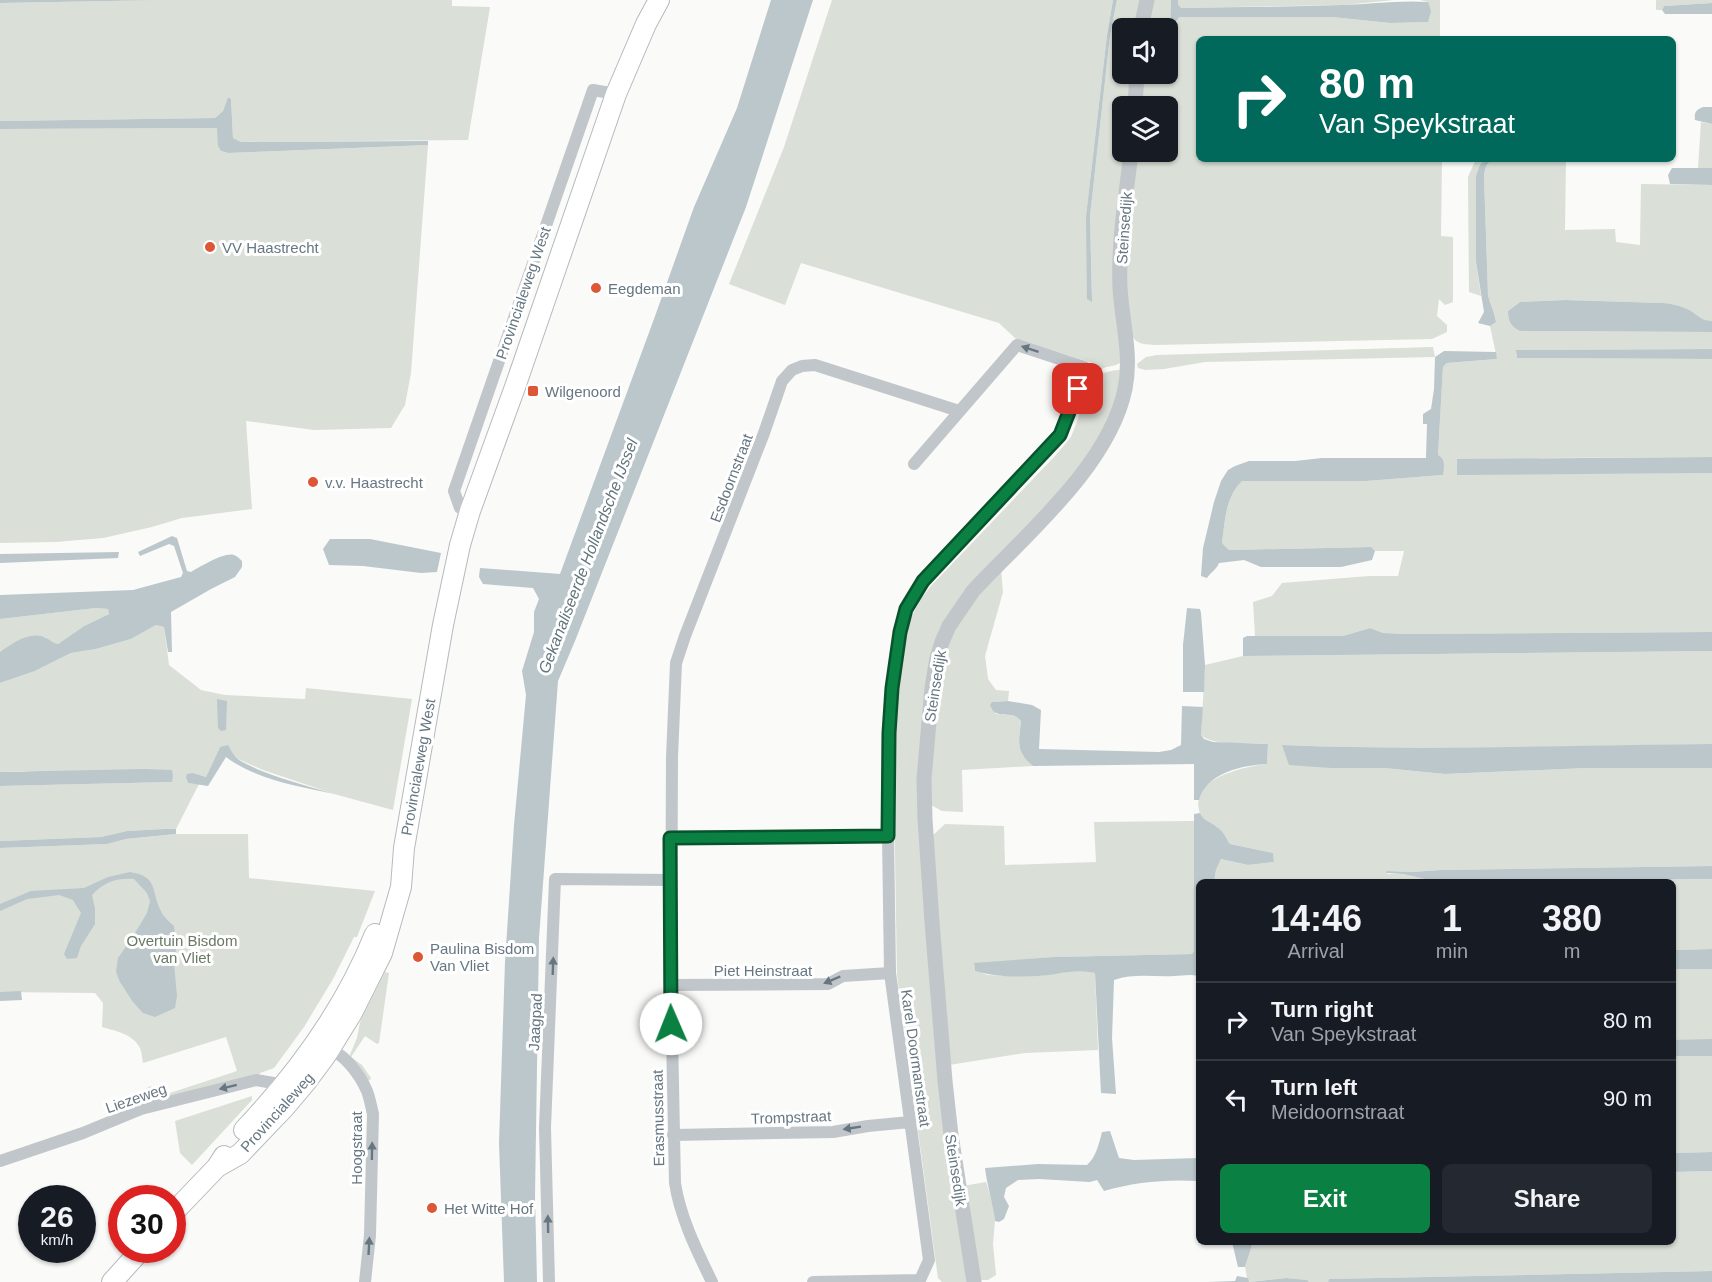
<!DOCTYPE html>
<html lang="en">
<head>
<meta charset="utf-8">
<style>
	:root { --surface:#171b24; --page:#242831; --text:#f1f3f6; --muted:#9ea1a6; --line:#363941; --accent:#0b8043 }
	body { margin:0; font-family:Arial,sans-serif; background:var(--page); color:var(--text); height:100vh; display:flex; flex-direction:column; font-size:22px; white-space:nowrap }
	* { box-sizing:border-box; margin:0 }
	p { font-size:20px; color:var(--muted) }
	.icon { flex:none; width:33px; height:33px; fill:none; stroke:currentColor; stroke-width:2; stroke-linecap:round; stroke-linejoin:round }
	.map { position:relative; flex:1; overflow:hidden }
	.panel { position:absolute; left:1196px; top:879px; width:480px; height:366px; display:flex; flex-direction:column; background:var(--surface); border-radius:9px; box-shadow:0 2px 4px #0004 }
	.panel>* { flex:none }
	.guide { position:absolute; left:1196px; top:36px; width:480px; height:126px; border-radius:9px; box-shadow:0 2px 4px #0004; background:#00695c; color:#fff; overflow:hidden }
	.controls { position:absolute; left:1112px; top:18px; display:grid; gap:12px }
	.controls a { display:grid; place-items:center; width:66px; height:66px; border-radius:9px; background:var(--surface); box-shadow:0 2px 4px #0004; font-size:30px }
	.speed { position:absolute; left:18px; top:1185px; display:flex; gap:12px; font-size:30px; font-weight:700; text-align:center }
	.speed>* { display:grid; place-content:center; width:78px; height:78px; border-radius:50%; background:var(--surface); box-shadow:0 2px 4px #0004; line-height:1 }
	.speed small { font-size:15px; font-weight:400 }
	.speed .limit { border:9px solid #d22; background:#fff; color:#111 }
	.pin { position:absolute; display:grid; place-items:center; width:51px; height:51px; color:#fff; margin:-26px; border-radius:12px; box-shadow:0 3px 9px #0006 }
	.me { position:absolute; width:66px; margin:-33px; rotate:359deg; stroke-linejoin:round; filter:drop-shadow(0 0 4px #0008) }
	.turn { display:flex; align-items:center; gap:21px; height:126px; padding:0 24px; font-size:27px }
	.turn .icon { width:78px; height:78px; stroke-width:2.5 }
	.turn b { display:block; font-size:42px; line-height:51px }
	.eta { display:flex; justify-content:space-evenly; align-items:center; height:102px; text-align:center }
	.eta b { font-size:36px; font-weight:700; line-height:42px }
	.cta { display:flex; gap:12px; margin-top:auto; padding:12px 24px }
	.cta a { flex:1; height:69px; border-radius:9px; background:var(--accent); color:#fff; font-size:24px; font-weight:700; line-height:69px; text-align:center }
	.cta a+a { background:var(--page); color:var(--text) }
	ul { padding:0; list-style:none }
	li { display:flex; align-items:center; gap:18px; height:78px; padding:0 24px; border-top:2px solid var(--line) }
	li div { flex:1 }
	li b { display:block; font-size:22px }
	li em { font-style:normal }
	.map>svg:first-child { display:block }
</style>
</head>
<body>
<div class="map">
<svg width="1712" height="1282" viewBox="0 0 1712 1282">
	<rect width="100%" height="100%" fill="#fafaf8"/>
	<path fill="#dadfd7" d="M 164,0 L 452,0 L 452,6 L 490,7 L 468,140 L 241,142 L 233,138 L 231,99 L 228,97 L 223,111 L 215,118 L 0,121 L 0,3 Z
		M 832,0 L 1113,0 L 1107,35 L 1086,216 L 1092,301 L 1090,216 L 1110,36 L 1117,0 L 1142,0 L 1136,28 L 1122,28 L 1122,74 L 1132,74 L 1130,106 L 1122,106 L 1122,152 L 1127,152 L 1120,363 C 1115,366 1111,366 1106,367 C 1097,370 1093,379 1088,385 L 1087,385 L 1093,363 L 1016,339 L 999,323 L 801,263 L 785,305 L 729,284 L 784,147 Z
		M 1152,0 L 1171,0 L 1170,25 L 1173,26 L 1178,17 L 1332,17 L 1390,23 L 1427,22 L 1428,2 L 1420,0 L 1440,0 L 1440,39 L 1198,39 L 1198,159 L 1442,159 L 1441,236 L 1453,237 L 1453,302 L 1445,305 L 1439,299 L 1437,316 L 1447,325 L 1447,332 L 1432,339 L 1155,345 C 1140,344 1135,344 1129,329 L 1125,254 L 1136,152 L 1167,152 L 1167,106 L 1139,106 L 1142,74 L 1167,74 L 1167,28 L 1146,28 Z
		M 1178,0 L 1394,0 L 1344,5 L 1181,8 L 1178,4 Z
		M 1656,0 L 1712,0 L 1712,3 L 1664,6 L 1662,10 L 1656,10 Z
		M 1701,122 L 1712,124 L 1712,168 L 1698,168 Z
		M 218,128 L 218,146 L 221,151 L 228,153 L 428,145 L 411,373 L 405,405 L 391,428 L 314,430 L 246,421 L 252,509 L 182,518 L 152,527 L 103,538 L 56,542 L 0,543 L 0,129 Z
		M 1476,159 L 1486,159 L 1481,165 L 1476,176 L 1476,262 L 1481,296 L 1469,292 L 1468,177 Z
		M 1495,159 L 1566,159 L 1565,230 L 1615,229 L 1616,242 L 1640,245 L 1641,184 L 1712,185 L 1712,321 L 1704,321 L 1693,312 L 1663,303 L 1565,300 L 1520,302 L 1508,311 C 1508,322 1511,326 1521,331 L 1712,332 L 1712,349 L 1516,350 L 1517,358 L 1712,359 L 1712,457 L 1541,458 L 1457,474 L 1712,473 L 1712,632 L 1407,634 L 1383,633 L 1370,628 L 1343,636 L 1255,636 L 1253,602 L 1272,596 L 1282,583 L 1369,576 L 1398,576 L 1404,551 L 1375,551 L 1370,547 L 1229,550 L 1222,543 C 1225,521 1225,498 1242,481 L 1365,481 L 1443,475 L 1438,455 L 1443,367 L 1447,363 L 1497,359 L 1490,326 L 1496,321 C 1495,312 1490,305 1488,295 L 1484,176 C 1485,168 1487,161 1495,159 Z
		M 1433,347 L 1435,357 L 1205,362 L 1164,369 L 1145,370 L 1138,368 L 1137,364 L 1146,357 L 1157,355 Z
		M 1120,370 L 1119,389 L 1106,427 L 1075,476 L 969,589 L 928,688 L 937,1024 L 969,1282 L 942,1282 L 938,1278 L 897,976 L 893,729 L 899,675 L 906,633 L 910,620 L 920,600 L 931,586 L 1054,457 L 1071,437 L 1078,419 L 1084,395 L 1089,395 C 1096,377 1100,371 1120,370 Z
		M 1001,569 L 1003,592 L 985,656 L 988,679 L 996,690 L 1009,691 L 1008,701 L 992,702 L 996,714 C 1005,715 1016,713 1021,721 C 1019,742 1015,751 1033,766 L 962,770 L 963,812 L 942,811 L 931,805 L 929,781 L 937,688 L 947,644 L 964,612 Z
		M 96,608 L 108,609 L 109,614 L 84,626 L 58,644 L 54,644 L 45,637 L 20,640 L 0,652 L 0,619 Z
		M 156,625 L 164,627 L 169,665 L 201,690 L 225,695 L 305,699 L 306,688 L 412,699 L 393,810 L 334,794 L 263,770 L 238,759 L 232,753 L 220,747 L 206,777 L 193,773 L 188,783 L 199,784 L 176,829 L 164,829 L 127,831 L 101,837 L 0,841 L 0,786 L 172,782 L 24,771 L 0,772 L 0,683 L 35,671 L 71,653 L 96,649 L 131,639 Z
		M 1712,651 L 1712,744 C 1569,746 1425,751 1282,745 L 1331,768 L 1384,768 L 1445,774 L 1587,768 L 1712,768 L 1712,866 L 1441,870 L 1412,872 L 1387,871 L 1387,874 L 1403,874 L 1438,882 L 1214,882 L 1216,870 L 1221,859 L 1248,865 L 1274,862 L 1273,853 L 1230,844 C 1226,838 1222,831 1216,826 C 1211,822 1204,822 1201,816 C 1185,779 1242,767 1267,764 L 1268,744 C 1252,743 1211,746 1201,735 L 1205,665 L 1243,656 Z
		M 1194,821 L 1194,951 L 1192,954 L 1054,957 L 974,964 L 975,971 L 988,975 L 1008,976 L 1039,976 L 1078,970 L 1095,973 L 1098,1050 L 1025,1053 L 949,1065 L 932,836 L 945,824 L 1004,826 L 1005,865 L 1096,862 L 1094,822 Z
		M 176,834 L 248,834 L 249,878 L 375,891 L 357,937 L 354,937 L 333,979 L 304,1027 L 274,1068 L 260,1073 L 260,1074 L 149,1102 L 144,1101 C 142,1094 143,1089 151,1086 L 155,1098 L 237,1071 L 226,1037 L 143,1063 C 142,1058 142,1053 140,1048 C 133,1034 116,1031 102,1027 L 103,1003 L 95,993 L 0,992 L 0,848 L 106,844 L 126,839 Z
		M 1712,879 L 1712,949 L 1673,950 L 1672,882 L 1492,882 Z
		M 1672,969 L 1712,969 L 1712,1152 L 1673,1153 Z
		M 385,972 L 389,973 L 379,1043 L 377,1044 L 365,1036 L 351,1057 L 362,1065 L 371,1078 L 370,1080 L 367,1080 L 349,1057 L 357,1038 L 360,1022 Z
		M 252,1096 L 252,1100 L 192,1165 L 180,1153 L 175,1121 Z
		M 1712,1171 L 1712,1271 L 1329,1279 L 1328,1282 L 1309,1282 L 1306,1280 L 1286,1278 L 1248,1282 L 1245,1267 L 1253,1242 L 1672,1242 L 1673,1172 Z
		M 986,1182 L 993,1205 L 995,1221 L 993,1244 L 996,1275 L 988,1280 L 979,1280 L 963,1186 Z"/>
	<path fill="#bbc7cb" d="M 0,0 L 164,0 L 0,3 Z
		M 771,0 L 813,0 L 746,207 L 575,641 L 558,681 L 539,938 L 535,1196 L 537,1282 L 504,1282 L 499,1143 L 505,962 L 514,825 L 526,695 L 522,671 L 534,632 L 534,612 L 539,599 L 533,588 L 483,584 L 479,577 L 480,568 L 560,574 L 654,319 L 694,207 L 737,108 Z
		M 1113,0 L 1117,0 L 1110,36 L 1090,216 L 1092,302 L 1087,299 L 1086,216 L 1107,35 Z
		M 1171,0 L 1178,0 L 1178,4 L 1181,8 C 1234,7 1288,7 1342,5 C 1370,4 1400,0 1428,2 L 1431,11 L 1428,22 L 1390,23 L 1332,17 L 1179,17 L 1173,26 L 1170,26 Z
		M 1712,3 L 1712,14 L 1665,14 L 1662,10 L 1664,6 Z
		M 228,97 L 231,99 L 233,138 L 241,142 L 428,141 L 428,145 L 228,153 L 221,151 L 218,146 L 217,128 L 0,129 L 0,121 L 215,118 L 223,111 Z
		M 1703,107 L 1712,107 L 1712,124 L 1695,120 C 1694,112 1696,110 1703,107 Z
		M 1486,159 L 1495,159 C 1487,161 1485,168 1484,176 L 1488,295 C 1490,305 1495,312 1496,322 L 1490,326 L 1478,323 L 1484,312 L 1476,262 L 1476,176 L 1480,165 Z
		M 1672,168 L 1712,168 L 1712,185 L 1670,184 L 1668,175 Z
		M 1565,300 L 1663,303 C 1673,304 1681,306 1691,311 C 1699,316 1702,321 1712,321 L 1712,332 L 1520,331 C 1511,326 1508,322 1508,311 L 1520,302 Z
		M 1712,349 L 1712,359 L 1517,358 L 1516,350 Z
		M 1444,351 L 1496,352 L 1497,359 L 1447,363 L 1443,367 L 1438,455 C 1446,460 1444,466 1443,475 L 1366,481 L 1242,481 C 1225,498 1225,521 1222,543 L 1229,550 L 1371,547 L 1375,551 L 1372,560 L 1341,567 L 1261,567 L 1244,560 L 1219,563 C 1216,570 1211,572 1207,578 L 1201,576 L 1203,548 L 1214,502 L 1221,481 L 1228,470 L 1235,466 L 1249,461 L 1295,461 L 1322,458 L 1426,458 L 1427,424 L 1423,424 L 1423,414 L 1431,409 L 1434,389 L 1435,357 Z
		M 1712,457 L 1712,473 L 1457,475 L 1457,459 Z
		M 172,536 L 177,538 L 187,571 L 191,572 C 200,567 224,552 234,555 C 237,556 239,558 242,561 L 242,567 L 235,577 L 211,589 L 171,612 L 172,652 L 168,652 L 164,627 L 156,625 L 131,639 L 96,649 L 71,653 L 35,671 L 0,683 L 0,652 C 12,644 30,630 46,638 C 51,640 52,643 58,644 L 84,626 L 109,614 L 108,609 L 96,608 L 0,619 L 0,595 L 133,590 L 181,577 L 183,573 L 174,546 L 169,544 L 140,556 L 138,552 Z
		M 330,539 L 370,539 L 441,553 L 437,572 L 421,573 L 363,566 L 329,565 L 323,549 Z
		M 119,552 L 118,558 L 0,563 L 0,554 Z
		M 1187,608 L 1200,609 L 1201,613 L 1205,665 L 1204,692 L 1183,692 L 1183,645 Z
		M 1370,628 L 1383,633 L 1407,634 L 1712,632 L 1712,651 L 1243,656 L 1243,638 L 1247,636 L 1343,636 Z
		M 217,699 L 227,701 L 226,730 L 221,731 L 218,728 Z
		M 1008,701 L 1032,705 L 1041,710 L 1039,749 L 1159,752 L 1171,750 L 1181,745 L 1182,706 L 1203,707 L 1201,735 L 1204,739 L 1213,742 L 1268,744 L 1267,764 C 1243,765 1206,773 1199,800 L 1194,800 L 1194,764 L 1033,766 C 1015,751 1019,742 1021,721 C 1011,708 996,722 990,705 L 992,702 Z
		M 1712,744 L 1712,768 L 1587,768 L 1445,774 L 1384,768 L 1331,768 L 1289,765 L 1282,745 C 1425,751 1569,745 1712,744 Z
		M 228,745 C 231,751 234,756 239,760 C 264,775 306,785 334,794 C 297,786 257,780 226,757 L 208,786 L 188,783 L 186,777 L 187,774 L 193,773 L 206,777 L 220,747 Z
		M 144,769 L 172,770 L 173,776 L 172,782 L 0,786 L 0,772 Z
		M 1200,813 C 1204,822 1210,821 1217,827 C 1223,831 1226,838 1230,844 L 1273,853 L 1274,862 L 1248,865 L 1221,859 L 1216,870 L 1214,882 L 1198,882 L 1198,976 C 1190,974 1182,976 1174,976 C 1153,977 1134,973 1114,980 L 1112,1038 L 1116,1094 L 1101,1093 L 1095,973 C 1071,968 1060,975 1038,976 C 1017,977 995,977 975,971 L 974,963 L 1054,957 L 1192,954 L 1194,951 L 1194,814 Z
		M 164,829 L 176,829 L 176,834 L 126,839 L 107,844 L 0,848 L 0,841 L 101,837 L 127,831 Z
		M 1712,866 L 1712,879 L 1438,882 L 1403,874 L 1386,873 L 1387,871 L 1412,872 L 1441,870 Z
		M 130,872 C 157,877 151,887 159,907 C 162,915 167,920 174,926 L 176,951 L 174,964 L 177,996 L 175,1008 L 155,1017 L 143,1013 L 133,1002 L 120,982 L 116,972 L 118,958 L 132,938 L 147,913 L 150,901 L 147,893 L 134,879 C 116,878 104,882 92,895 L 95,909 L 95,924 L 81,946 L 77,958 L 67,959 L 64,954 L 81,913 L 73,900 L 59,895 L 27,899 L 0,911 L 0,904 L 31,891 L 84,888 L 108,877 Z
		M 1712,949 L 1712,969 L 1673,969 L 1673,950 Z
		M 21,991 L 22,1000 L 0,1001 L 0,992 Z
		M 1712,1039 L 1712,1056 L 1673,1056 L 1673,1040 Z
		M 1110,1131 L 1119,1158 L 1134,1160 L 1198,1158 L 1198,1181 C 1167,1179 1134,1182 1104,1191 L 1097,1180 L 1090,1182 L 1039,1179 L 1018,1180 L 1006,1188 L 1004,1197 L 1009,1206 L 1004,1219 L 999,1222 L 995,1221 C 993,1203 987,1186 985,1168 L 1038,1164 L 1087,1165 C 1096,1157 1099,1144 1102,1132 Z
		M 1712,1152 L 1712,1171 L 1673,1172 L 1673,1153 Z
		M 1232,1242 L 1253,1242 L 1245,1267 L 1238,1267 Z
		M 1712,1271 L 1712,1282 L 1328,1282 L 1329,1279 Z
		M 1237,1276 L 1248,1278 L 1249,1282 L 1286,1278 L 1307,1280 L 1309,1282 L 1207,1282 L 1235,1281 Z"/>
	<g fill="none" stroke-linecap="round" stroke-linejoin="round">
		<defs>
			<path id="primary" d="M 244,1130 C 299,1072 345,1009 375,934
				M 217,1167 L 240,1154 L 284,1108 L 306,1082 L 326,1055 L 352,1013 L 382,953 L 401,887 L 404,848 L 443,625 L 460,545 L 470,511 L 515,387 L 616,94 L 646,24 L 659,0
				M 172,1214 L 217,1167 L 224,1156
				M 112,1282 L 141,1250"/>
		</defs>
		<use href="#primary" stroke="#b5babe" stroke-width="22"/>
		<path stroke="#c1c6ca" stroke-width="12" d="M 470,511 L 460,508 L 454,491 L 593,90 L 616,94
			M 670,838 L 888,836
			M 671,985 L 828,984 L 843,976 L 890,973
			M 325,1050 C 342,1048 361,1077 367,1091 C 370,1099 371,1106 373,1114 L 370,1235 L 365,1282
			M 673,1135 L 833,1132 L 868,1126 L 910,1122
			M 0,1161 L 83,1133 L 141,1109 L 256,1080 L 285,1085
			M 549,1282 L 545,1128 L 555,879 L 671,880
			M 712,1282 C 697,1251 680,1217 675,1183 L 671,985 L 672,757 L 676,663 L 685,636 L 764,433 L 782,381 L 792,370 L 802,366 L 815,365 L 959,411
			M 813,1282 L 920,1280 L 929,1260 L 890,973 L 888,836 L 889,733 L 892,688 L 900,632 L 906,609 L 923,581 L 1060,435 L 1078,389 L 1084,367 L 1017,345 L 914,464"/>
		<path stroke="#c1c6ca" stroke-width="15" d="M 1141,28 L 1147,0
			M 1135,106 L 1137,74
			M 974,1282 L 951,1135 L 945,1081 L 932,922 L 925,819 L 924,779 L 932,688 L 937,658 L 942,642 L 949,626 L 973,591 C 1025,535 1109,466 1125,389 C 1132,355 1122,322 1120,288 C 1118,242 1126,197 1131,152"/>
		<use href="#primary" stroke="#fff" stroke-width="20"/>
	</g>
	<defs><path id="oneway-solid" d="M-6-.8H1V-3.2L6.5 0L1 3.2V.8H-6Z" transform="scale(1.5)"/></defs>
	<g fill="#667782">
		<use href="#oneway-solid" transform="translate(1030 349) rotate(-162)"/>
		<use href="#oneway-solid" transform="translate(553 966) rotate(-88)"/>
		<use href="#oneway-solid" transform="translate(832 980) rotate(157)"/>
		<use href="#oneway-solid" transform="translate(228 1087) rotate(166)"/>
		<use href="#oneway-solid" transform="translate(852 1128) rotate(171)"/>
		<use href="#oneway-solid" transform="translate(372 1151) rotate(-89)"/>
		<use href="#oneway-solid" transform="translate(548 1224) rotate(-91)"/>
		<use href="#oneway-solid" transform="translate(369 1246) rotate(-87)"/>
	</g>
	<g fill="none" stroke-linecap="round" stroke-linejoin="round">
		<defs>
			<path id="route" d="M 671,1024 L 670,838 L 888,836 L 889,733 L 892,688 L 900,632 L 906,609 L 923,581 L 1060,435 L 1078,389"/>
		</defs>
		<use href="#route" stroke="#07532c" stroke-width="15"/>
		<use href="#route" stroke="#0b8043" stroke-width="10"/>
	</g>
	<g fill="#dd5635" stroke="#fff" stroke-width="2">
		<circle cx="210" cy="247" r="6"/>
		<circle cx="596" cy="288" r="6"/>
		<rect x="527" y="385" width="12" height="12" rx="3"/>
		<circle cx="313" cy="482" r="6"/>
		<circle cx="418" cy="957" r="6"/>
		<circle cx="432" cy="1208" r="6"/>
	</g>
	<g text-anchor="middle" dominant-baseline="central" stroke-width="6" stroke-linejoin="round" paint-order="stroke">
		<g font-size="15" fill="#667782" stroke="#fff">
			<text transform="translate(1124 228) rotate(-86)">Steinsedijk</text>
			<text transform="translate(523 293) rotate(-71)">Provincialeweg West</text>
			<text transform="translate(731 478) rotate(-69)">Esdoornstraat</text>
			<text transform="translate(935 686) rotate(-81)">Steinsedijk</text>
			<text transform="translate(418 767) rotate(-80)">Provincialeweg West</text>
			<text x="763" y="970">Piet Heinstraat</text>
			<text transform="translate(535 1022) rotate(-87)">Jaagpad</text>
			<text transform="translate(916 1058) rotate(82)">Karel Doormanstraat</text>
			<text transform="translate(136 1098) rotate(-19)">Liezeweg</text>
			<text transform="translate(277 1112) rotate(-48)">Provincialeweg</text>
			<text transform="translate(791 1117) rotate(-2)">Trompstraat</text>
			<text transform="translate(658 1118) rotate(-91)">Erasmusstraat</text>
			<text transform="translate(356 1148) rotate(-90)">Hoogstraat</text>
			<text transform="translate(956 1170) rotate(81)">Steinsedijk</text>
		</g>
		<g font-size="15" fill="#667782" stroke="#fff" text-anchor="start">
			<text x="222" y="247">VV Haastrecht</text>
			<text x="608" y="288">Eegdeman</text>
			<text x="545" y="391">Wilgenoord</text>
			<text x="325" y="482">v.v. Haastrecht</text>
			<text x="430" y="948">Paulina Bisdom<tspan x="430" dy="17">Van Vliet</tspan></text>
			<text x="444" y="1208">Het Witte Hof</text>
		</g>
		<g font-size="15" fill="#697a65" stroke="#fff">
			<text x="182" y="940">Overtuin Bisdom<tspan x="182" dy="17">van Vliet</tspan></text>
		</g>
		<g font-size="16" font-style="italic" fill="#61757b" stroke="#fff">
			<text transform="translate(588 556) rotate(-69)">Gekanaliseerde Hollandsche IJssel</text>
		</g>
	</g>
</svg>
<div class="controls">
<a><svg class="icon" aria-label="sound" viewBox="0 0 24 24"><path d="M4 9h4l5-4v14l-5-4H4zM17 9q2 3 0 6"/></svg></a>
<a><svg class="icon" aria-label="layers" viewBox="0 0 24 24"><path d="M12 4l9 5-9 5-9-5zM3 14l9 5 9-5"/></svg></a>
</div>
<div class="speed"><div>26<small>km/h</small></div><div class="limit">30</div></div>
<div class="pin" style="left:1078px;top:389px;background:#d93025"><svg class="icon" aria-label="arrive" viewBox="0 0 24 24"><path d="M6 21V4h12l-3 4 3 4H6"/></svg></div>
<svg class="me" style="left:671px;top:1024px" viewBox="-20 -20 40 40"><circle r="19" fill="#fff"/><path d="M0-13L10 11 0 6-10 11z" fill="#0b8043"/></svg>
<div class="guide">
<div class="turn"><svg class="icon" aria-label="right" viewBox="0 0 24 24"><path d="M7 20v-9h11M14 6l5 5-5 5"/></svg><div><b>80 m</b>Van Speykstraat</div></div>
</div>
<section class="panel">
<div class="eta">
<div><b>14:46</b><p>Arrival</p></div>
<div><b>1</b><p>min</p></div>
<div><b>380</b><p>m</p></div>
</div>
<ul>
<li><svg class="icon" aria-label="right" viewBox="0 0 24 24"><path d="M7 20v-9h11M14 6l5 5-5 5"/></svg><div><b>Turn right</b><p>Van Speykstraat</p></div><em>80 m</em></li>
<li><svg class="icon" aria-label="left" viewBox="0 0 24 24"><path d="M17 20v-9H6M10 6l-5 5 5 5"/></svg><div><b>Turn left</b><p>Meidoornstraat</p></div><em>90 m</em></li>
</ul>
<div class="cta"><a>Exit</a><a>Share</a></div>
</section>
</div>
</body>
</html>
